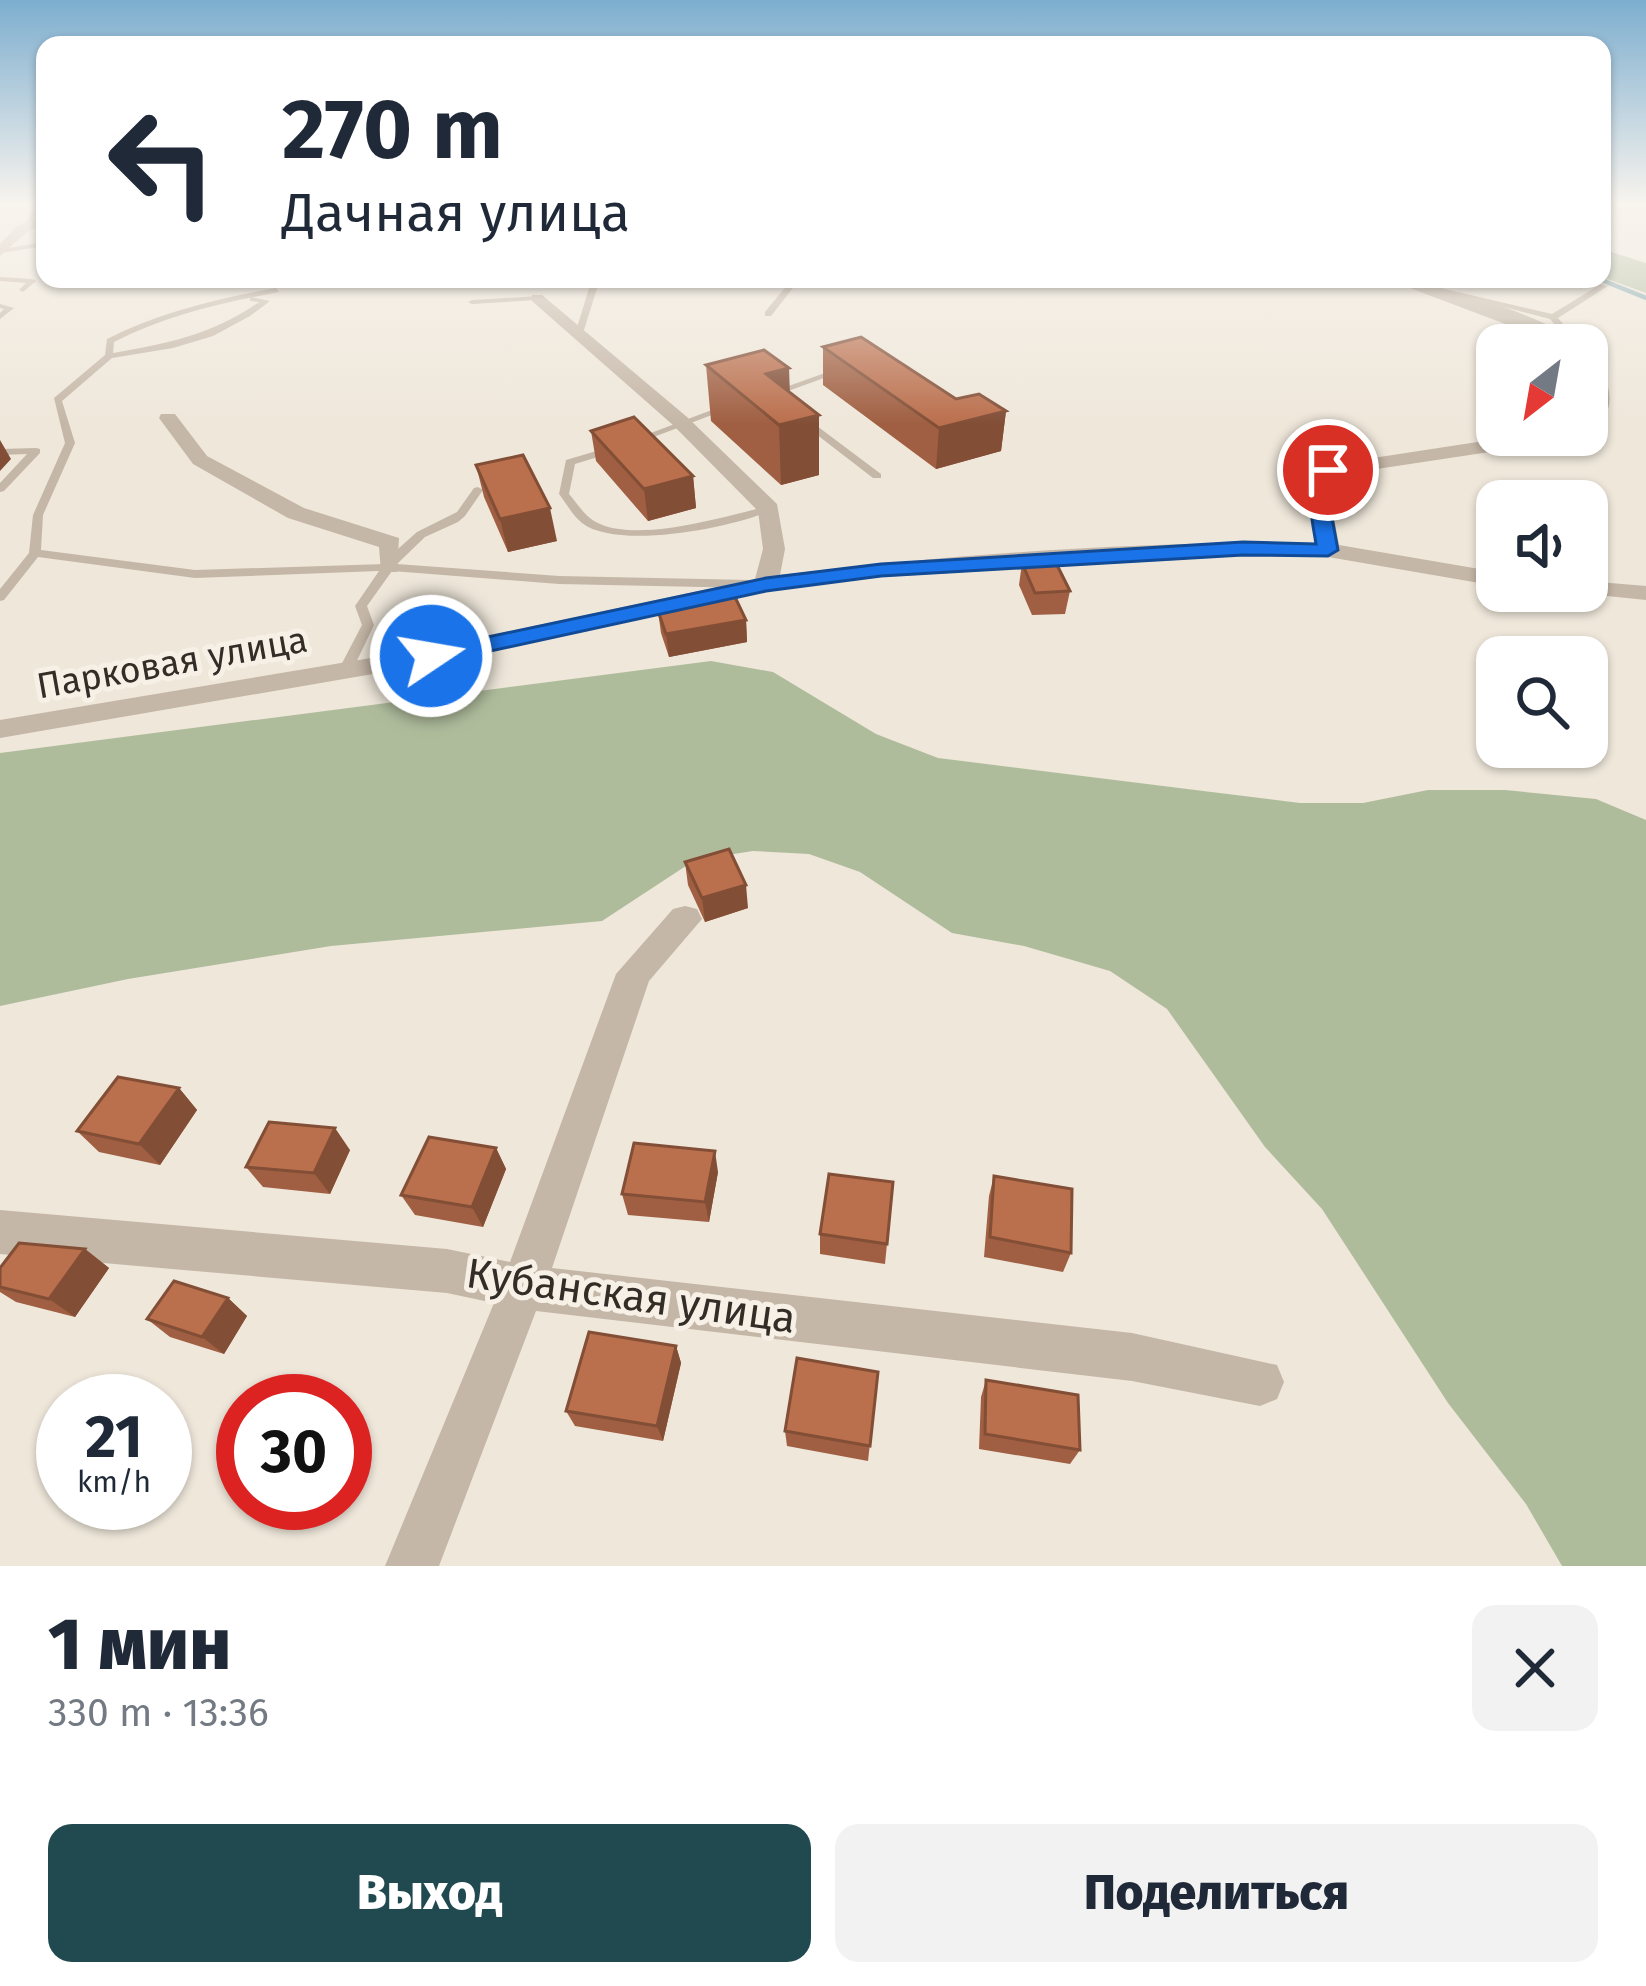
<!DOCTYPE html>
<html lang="ru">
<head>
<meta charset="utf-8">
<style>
	:root { --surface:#fff; --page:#f2f2f3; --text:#1f2937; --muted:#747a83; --accent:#214a50 }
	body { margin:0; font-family:"Fira Sans",sans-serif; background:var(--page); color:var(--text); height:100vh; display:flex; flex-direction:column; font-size:45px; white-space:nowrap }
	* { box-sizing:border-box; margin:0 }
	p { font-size:39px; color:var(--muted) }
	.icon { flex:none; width:66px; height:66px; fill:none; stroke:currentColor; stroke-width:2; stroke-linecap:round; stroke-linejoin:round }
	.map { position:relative; height:1566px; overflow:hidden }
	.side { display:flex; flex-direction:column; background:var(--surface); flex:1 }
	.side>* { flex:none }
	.hud { position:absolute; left:36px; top:36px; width:1575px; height:252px; border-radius:24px; box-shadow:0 3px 9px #0004; background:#fff; color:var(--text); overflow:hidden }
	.needle { width:78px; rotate:211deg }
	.buttons { position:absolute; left:1476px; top:324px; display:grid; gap:24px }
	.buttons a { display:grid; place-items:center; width:132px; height:132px; border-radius:24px; background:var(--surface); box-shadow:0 3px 9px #0004; font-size:60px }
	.speed { position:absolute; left:36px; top:1374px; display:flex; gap:24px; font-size:60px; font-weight:700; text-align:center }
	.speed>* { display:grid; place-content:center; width:156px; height:156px; border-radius:50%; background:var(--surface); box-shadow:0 3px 9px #0004; line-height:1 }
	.speed small { font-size:30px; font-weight:400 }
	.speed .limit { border:18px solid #d22; background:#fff; color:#111 }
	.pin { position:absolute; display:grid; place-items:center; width:102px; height:102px; color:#fff; margin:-51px; border:6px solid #fff; border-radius:50%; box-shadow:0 3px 12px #0007 }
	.me { position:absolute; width:132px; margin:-66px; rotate:78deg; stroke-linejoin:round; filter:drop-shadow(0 0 9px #0008) }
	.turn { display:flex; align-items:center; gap:42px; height:252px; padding:0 48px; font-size:54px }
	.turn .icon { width:156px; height:156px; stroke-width:2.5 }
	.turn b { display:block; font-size:84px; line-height:102px }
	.round { display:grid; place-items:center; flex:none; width:126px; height:126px; border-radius:24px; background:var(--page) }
	.overview { display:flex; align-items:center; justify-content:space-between; height:204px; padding:0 48px }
	h1 { font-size:72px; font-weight:800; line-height:90px }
	.primary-button { display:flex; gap:24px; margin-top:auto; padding:24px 48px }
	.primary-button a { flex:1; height:138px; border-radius:24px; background:var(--accent); color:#fff; font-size:48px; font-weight:800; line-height:138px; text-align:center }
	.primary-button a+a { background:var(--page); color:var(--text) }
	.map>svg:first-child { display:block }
</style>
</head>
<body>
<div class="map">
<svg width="1646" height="1566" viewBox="0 0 1646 1566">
	<rect width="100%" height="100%" fill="#efe7da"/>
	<path fill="#afbc9c" d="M 1602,249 L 1646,263 L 1646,293 L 1602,277 Z
		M 711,661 L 773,672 L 876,734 L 938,758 L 1300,803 L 1363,803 L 1428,790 L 1505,790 L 1596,799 L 1646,820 L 1646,1566 L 1562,1566 L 1526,1504 L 1448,1403 L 1322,1209 L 1265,1147 L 1167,1009 L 1110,971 L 1024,946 L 952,933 L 860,872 L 809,854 L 753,851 L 695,860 L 602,921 L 331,946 L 128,979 L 0,1006 L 0,753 Z"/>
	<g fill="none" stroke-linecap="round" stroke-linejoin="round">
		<path stroke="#7ca4a9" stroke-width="4.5" d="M 1599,279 L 1646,298"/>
		<path fill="#c5b7a7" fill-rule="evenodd" d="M 38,205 L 44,205 L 24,230 L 20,230 Z
			M 45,242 L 45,246 L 0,253 L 1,249 Z
			M 0,277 L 32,279 L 36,281 L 23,292 L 19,290 L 26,283 L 0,281 Z
			M 452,279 L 468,279 L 455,283 Z
			M 540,279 L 549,279 L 555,284 L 591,284 L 592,279 L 600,279 L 583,333 L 576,331 L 589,288 L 553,288 Z
			M 792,279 L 800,279 L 771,316 L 765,316 L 765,312 Z
			M 1601,284 L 1608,286 L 1558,318 L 1581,345 L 1573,345 L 1550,319 L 1454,294 L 1458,292 L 1552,314 Z
			M 276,288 L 279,292 C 222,303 166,315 114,342 L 113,353 C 167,344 214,334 259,302 L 250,301 L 250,297 L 270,301 L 250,316 L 213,336 L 173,348 L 112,358 L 62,401 L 75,443 L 43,515 L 41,550 L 195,570 L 385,564 L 399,548 L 417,532 L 457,512 L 474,488 L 478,487 L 483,490 L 465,516 L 458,522 L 425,537 L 397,564 L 559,576 L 750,580 L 756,584 L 750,588 L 559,584 L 392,571 L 367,606 L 374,625 L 353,669 L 346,673 L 339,669 L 362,625 L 355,606 L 379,571 L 195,578 L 38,557 L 4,600 L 0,601 L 0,589 L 29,553 L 33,515 L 65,443 L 54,398 L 105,355 L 107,339 C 160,312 217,299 276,288 Z
			M 540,296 L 537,300 L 472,304 L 468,302 L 472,300 Z
			M 0,304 L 14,308 L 0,319 L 0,313 L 4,309 L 0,308 Z
			M 839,368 L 846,370 L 777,395 L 769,393 Z
			M 725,405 L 733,407 L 635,444 L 627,442 Z
			M 803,420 L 809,420 L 881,474 L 881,478 L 873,478 L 803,424 Z
			M 610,447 L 614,448 L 614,452 L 575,464 L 569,494 C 577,503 584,515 594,521 C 634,545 726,516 769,506 L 774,509 C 737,527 618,551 582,523 C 573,516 566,503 559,494 L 566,460 Z
			M 36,448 L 40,449 L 40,453 L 4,491 L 0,492 L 0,483 L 27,454 L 0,455 L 0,449 Z"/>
		<path fill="#c5b7a7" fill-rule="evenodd" d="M 45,214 L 45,223 L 27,232 L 0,256 L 0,244 L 17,226 Z
			M 1386,279 C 1431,279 1549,318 1584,345 L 1561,345 Z
			M 532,295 L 542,295 L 687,417 L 777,504 L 785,549 L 780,575 C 956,554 1138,541 1315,543 L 1308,496 L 1321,466 L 1523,435 L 1572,435 L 1562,441 L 1337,475 L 1330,496 L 1339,545 L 1497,572 L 1497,586 L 1328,557 L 1243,556 L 882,577 L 766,591 L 431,664 L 0,738 L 0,720 L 431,648 L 755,579 L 763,549 L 758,511 L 673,425 L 532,301 Z
			M 1587,353 L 1593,354 C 1610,380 1622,415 1587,431 L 1593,393 Z
			M 161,414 L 175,414 L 207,456 L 304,508 L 399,538 L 397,572 L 381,572 L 379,547 L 288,518 L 193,464 L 159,418 Z
			M 1587,581 L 1646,586 L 1646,600 L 1578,593 L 1587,591 Z
			M 685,906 L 697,909 L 702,919 L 649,981 L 552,1268 L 1132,1333 L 1277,1365 L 1284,1382 L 1277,1399 L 1260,1406 L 1132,1381 L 536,1311 L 439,1566 L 385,1566 L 494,1303 L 447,1293 L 0,1254 L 0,1210 L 447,1249 L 510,1262 L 616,974 L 673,909 Z"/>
	</g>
	<path fill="#a05f42" d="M 823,347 L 956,399 L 1006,411 L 1001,451 L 936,469 L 823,385 Z
		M 706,365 L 790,392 L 819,415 L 819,475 L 781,485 L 711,421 Z
		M 591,431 L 693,476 L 696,508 L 648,521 L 596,461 Z
		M 476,465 L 557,541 L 508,552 L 484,497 Z
		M 1022,563 L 1070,591 L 1065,614 L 1032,615 L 1019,585 Z
		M 658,611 L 746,620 L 747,642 L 669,657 L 661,633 Z
		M 685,862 L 748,908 L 705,922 L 688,885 Z
		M 179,1088 L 197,1110 L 160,1165 L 99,1152 L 77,1131 Z
		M 496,1148 L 506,1169 L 483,1227 L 415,1215 L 401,1195 Z
		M 350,1150 L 330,1194 L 263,1187 L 246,1167 Z
		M 718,1172 L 709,1222 L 628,1215 L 622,1194 Z
		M 994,1176 L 1071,1253 L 1063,1272 L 984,1257 L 989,1196 Z
		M 893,1182 L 885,1264 L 820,1254 L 820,1234 Z
		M 85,1249 L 109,1268 L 75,1317 L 16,1302 L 0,1292 L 0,1268 Z
		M 228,1298 L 247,1316 L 224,1354 L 170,1337 L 147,1319 Z
		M 676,1346 L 681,1363 L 663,1441 L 575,1426 L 566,1411 Z
		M 878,1372 L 868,1461 L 787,1446 L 785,1431 Z
		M 986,1380 L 1080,1450 L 1070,1464 L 979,1449 L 981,1397 Z"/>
	<path fill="#824e36" d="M 789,368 L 791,422 L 819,415 L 819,475 L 781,485 L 779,425 L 766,374 Z
		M 1006,411 L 1001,451 L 936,469 L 939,428 Z
		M 0,440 L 11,459 L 0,471 Z
		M 693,476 L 696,508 L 648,521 L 644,489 Z
		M 550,508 L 557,541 L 508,552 L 500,519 Z
		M 746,620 L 747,642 L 669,657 L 666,634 Z
		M 746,885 L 748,908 L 705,922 L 702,898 Z
		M 179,1088 L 197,1110 L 160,1165 L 139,1144 Z
		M 335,1128 L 350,1150 L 330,1194 L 314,1173 Z
		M 496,1148 L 506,1169 L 483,1227 L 472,1207 Z
		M 715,1151 L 718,1172 L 709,1222 L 705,1202 Z
		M 85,1249 L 109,1268 L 75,1317 L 49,1299 Z
		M 228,1298 L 247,1316 L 224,1354 L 202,1337 Z
		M 676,1346 L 681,1363 L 663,1441 L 657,1426 Z"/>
	<path fill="#ba6f4d" stroke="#824e36" stroke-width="3" d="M 861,337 L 956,399 L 979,394 L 1006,411 L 939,428 L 823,347 Z
		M 764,350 L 789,368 L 766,374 L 819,415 L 779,425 L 706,365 Z
		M 634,417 L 693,476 L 644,489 L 591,431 Z
		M 523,455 L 550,508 L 500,519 L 476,465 Z
		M 1055,561 L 1070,591 L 1035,593 L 1022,563 Z
		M 735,597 L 746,620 L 666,634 L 658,611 Z
		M 729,849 L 746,885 L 702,898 L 685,862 Z
		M 118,1077 L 179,1088 L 139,1144 L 77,1131 Z
		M 269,1122 L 335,1128 L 314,1173 L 246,1167 Z
		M 429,1137 L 496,1148 L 472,1207 L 401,1195 Z
		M 634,1143 L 715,1151 L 705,1202 L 622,1194 Z
		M 829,1174 L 893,1182 L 887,1244 L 820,1234 Z
		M 994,1176 L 1072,1189 L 1071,1253 L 990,1237 Z
		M 19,1243 L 85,1249 L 49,1299 L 0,1287 L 0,1268 Z
		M 174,1281 L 228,1298 L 202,1337 L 147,1319 Z
		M 589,1332 L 676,1346 L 657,1426 L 566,1411 Z
		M 797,1358 L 878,1372 L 870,1446 L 785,1431 Z
		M 986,1380 L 1078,1395 L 1080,1450 L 985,1434 Z"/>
	<linearGradient id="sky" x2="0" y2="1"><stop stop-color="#7daecf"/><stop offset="0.48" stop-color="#f8f4ee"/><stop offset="1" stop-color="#f8f4ee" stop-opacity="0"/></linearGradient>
	<rect width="1646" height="424" fill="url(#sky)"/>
	<path fill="#1a73e8" stroke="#114b97" stroke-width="3" d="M 1328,465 L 1337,470 L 1328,496 L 1338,550 L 1328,556 L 1243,555 L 881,576 L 766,591 L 431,664 L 419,656 L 431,649 L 766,578 L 881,564 L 1243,542 L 1316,544 C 1312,517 1301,480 1328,465 Z"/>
	<g text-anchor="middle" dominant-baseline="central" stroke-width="10" stroke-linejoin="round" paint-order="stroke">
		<g font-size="36" fill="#332c27" stroke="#f7f0e6">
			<text transform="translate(172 663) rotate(-10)">Парковая улица</text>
		</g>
		<g font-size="42" fill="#332c27" stroke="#f7f0e6">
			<text transform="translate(631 1296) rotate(8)">Кубанская улица</text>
		</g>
	</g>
</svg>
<div class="buttons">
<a><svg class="needle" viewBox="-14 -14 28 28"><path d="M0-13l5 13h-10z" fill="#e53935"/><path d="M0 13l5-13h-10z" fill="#747a83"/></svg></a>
<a><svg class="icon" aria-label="sound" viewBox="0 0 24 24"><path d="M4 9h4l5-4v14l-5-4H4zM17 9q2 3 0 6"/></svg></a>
<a><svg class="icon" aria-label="search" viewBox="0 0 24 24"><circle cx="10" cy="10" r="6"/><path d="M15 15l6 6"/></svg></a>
</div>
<div class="speed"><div>21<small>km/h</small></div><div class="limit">30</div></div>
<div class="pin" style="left:1328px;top:470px;background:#d93025"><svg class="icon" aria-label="arrive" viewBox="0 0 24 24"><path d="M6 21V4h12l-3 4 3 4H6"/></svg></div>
<svg class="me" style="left:431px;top:656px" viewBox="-20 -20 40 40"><circle r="17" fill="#1a73e8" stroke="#fff" stroke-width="3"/><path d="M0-11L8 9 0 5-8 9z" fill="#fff"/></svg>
<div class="hud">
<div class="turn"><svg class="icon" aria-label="left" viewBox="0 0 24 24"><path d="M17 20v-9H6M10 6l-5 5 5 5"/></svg><div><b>270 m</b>Дачная улица</div></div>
</div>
</div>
<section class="side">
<div class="overview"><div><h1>1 мин</h1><p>330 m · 13:36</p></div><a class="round"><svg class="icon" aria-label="close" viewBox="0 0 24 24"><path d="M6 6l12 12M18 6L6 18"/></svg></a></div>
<div class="primary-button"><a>Выход</a><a>Поделиться</a></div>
</section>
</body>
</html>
